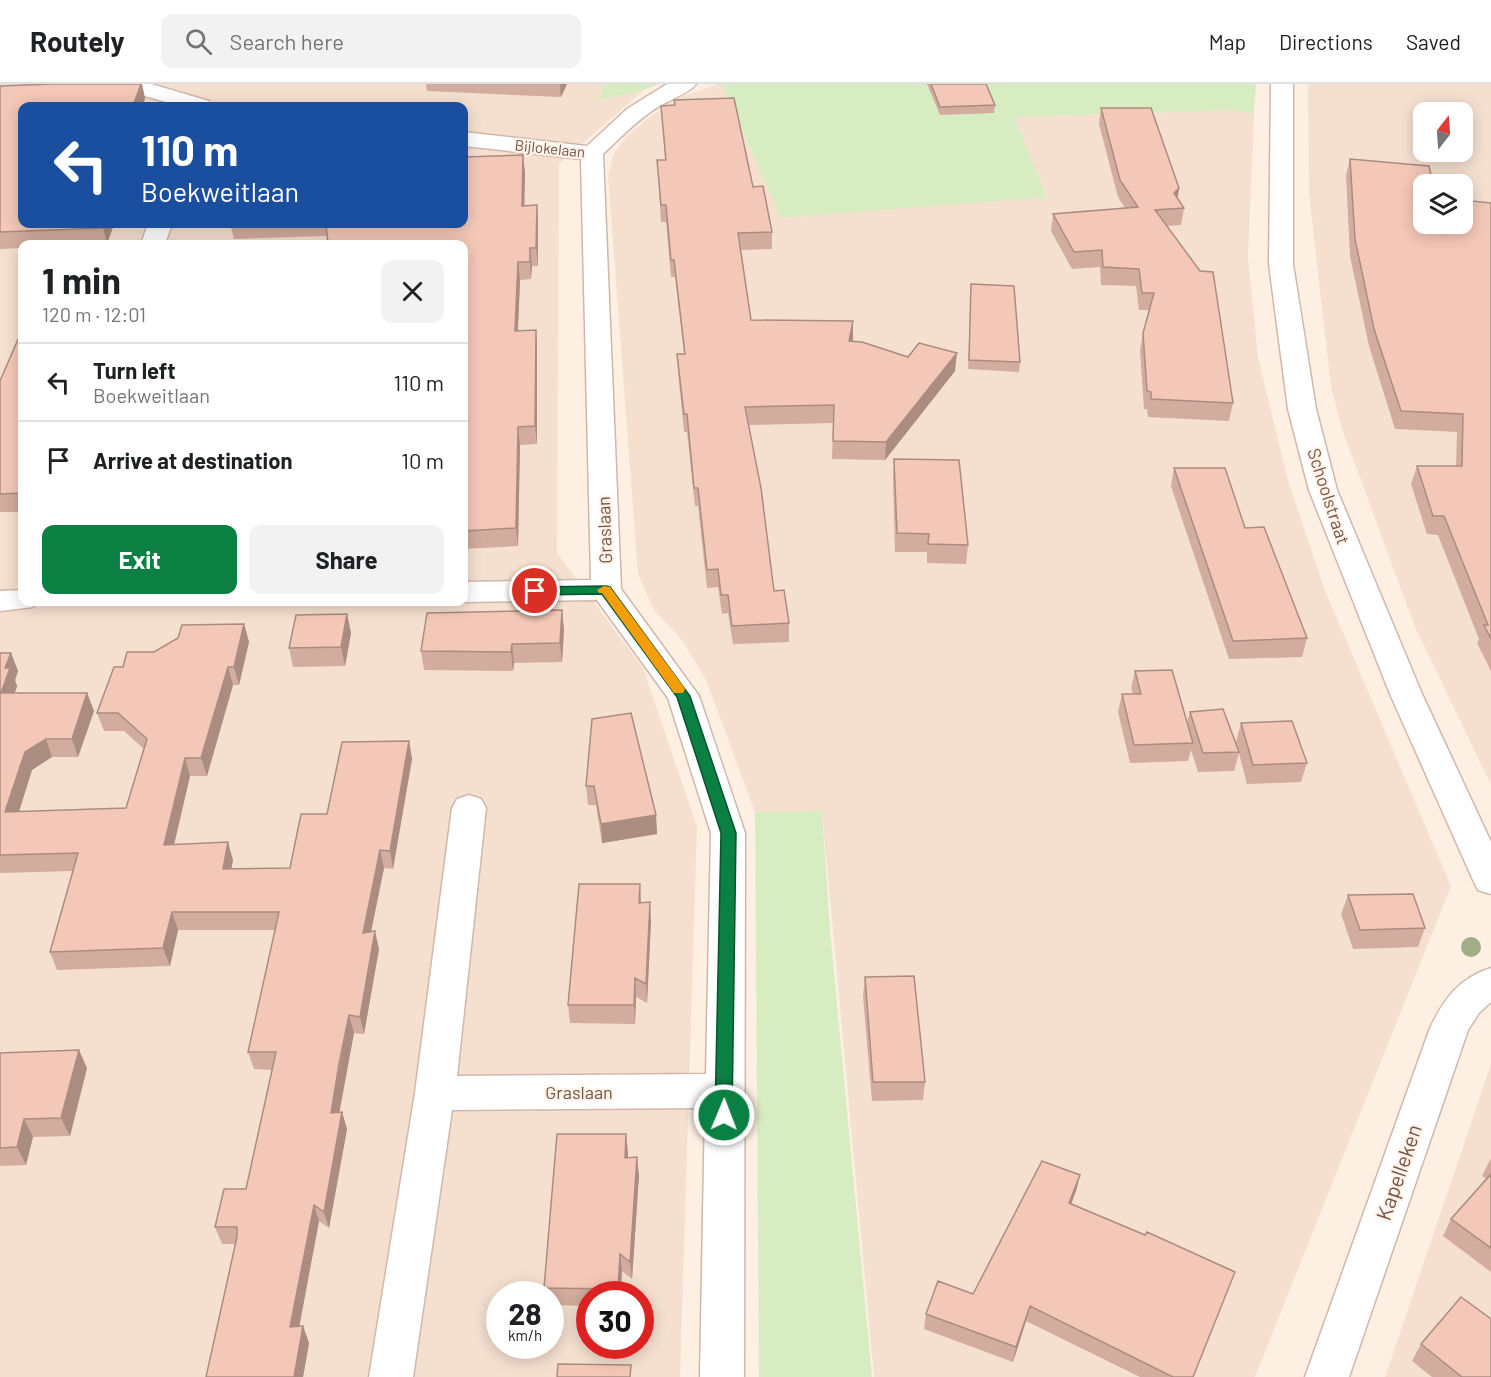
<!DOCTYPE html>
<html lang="en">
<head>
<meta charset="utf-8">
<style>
	:root { --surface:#fff; --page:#f2f2f2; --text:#202124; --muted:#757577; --line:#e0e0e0; --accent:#0b8043 }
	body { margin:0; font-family:Barlow,sans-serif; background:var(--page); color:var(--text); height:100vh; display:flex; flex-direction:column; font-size:22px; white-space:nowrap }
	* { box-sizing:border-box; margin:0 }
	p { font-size:20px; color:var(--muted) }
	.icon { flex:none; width:33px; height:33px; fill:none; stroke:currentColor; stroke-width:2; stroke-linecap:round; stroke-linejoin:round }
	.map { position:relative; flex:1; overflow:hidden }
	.side { position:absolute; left:18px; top:156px; width:450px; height:366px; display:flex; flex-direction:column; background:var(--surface); border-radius:12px; box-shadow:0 3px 15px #0003 }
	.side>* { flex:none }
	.banner { position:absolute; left:18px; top:18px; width:450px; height:126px; border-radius:12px; box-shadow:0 3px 15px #0003; background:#1a4fa0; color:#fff; overflow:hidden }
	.needle { width:39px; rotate:17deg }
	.tools { position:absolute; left:1413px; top:18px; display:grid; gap:12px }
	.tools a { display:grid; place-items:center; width:60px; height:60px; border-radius:12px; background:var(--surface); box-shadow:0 3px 15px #0003; font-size:30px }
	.speed { position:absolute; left:486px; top:1197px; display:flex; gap:12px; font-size:30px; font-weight:700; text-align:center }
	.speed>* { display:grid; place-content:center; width:78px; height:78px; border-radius:50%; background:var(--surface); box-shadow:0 3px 15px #0003; line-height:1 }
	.speed small { font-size:15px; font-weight:400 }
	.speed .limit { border:9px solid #d22; background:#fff; color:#111 }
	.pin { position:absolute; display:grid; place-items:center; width:51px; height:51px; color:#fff; margin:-26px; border:3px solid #fff; border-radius:50%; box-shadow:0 2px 6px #0007 }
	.me { position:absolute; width:66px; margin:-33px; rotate:1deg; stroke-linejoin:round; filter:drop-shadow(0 0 4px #0008) }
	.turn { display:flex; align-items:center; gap:21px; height:126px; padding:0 24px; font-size:27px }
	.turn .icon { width:78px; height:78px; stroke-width:2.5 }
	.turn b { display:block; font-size:42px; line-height:51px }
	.round { display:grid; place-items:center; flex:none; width:63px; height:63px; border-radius:12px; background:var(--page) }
	.summary { display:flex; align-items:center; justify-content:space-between; height:102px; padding:0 24px }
	h1 { font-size:36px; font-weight:700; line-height:45px }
	.button { display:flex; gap:12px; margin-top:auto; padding:12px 24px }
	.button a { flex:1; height:69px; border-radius:12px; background:var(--accent); color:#fff; font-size:24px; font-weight:700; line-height:69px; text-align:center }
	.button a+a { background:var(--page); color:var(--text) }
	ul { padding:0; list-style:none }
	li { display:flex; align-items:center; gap:18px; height:78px; padding:0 24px; border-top:2px solid var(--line) }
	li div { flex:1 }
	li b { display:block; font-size:22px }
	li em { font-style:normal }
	header { display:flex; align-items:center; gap:36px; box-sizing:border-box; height:84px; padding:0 30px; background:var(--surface); border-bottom:2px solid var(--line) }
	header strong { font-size:28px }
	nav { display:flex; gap:33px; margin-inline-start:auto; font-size:21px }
	.search { width:420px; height:54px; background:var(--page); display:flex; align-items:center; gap:15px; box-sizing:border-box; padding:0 21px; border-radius:12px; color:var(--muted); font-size:22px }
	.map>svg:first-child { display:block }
</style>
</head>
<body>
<header>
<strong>Routely</strong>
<div class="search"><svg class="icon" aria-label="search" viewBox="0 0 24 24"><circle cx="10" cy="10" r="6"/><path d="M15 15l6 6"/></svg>Search here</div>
<nav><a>Map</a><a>Directions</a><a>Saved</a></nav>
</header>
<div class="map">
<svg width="1491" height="1293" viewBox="0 0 1491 1293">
	<rect width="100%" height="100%" fill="#fdefe2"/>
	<path fill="#f5e0d0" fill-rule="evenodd" d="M 0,0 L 604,0 L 600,16 L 644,6 L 559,80 L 557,469 L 643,584 L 697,743 L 680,1293 L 0,1293 ZM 22,22 L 464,22 L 464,140 L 22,140 ZM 22,160 L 464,160 L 464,518 L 22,518 ZM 500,1210 L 550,1210 L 550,1262 L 500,1262 ZM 590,1210 L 640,1210 L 640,1262 L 590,1262 Z
		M 718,0 L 722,0 L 781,134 L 1047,112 L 1014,33 L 1228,26 L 1254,29 L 1248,173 L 1258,273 L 1288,397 L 1326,509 L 1451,802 L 1255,1293 L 874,1293 L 822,727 L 755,728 L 706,596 L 682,556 L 654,526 L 638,490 L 608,92 L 614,69 L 626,53 L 651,32 L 678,14 Z
		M 1308,0 L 1491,0 L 1491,701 L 1415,543 L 1342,345 L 1331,303 L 1309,110 ZM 1424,28 L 1462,28 L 1462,68 L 1424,68 ZM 1424,100 L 1462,100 L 1462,140 L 1424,140 Z
		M 1491,980 L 1491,1293 L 1385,1293 Z"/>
	<path fill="#d7ecc0" d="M 604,0 L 658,0 L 644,6 L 599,16 Z
		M 722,0 L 1256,0 L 1254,29 L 1228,26 L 1014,33 L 1047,113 L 781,134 Z
		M 822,727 L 830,846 L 872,1293 L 759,1293 L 755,728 Z"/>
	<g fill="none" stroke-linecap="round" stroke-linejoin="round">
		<defs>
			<path id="minor" d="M 117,0 L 151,0 L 209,17 L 212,22 L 180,22 L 120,5 Z
				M 667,0 L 696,0 C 689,10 663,18 652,27 C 634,39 619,55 603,70 L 621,505 L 699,612 L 745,749 L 744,1293 L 700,1293 L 705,1024 L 452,1026 L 413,1293 L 369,1293 L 415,1009 L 452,724 L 457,715 L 469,711 L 481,715 L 486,724 L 457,992 L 706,990 L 711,749 L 668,614 L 597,516 L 464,518 L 462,518 L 464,498 L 591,496 L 581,75 L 464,62 L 464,48 L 587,62 L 627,25 Z
				M 1271,0 L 1293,0 L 1293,180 L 1316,325 L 1337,406 L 1422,610 L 1491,758 L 1491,810 L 1478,806 L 1473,796 L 1390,610 L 1309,406 L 1288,325 L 1269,180 Z
				M 148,140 L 172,140 L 165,160 L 141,160 Z
				M 22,506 L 22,518 L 36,518 L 33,523 L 0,527 L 0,507 Z
				M 1491,884 L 1491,918 L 1479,929 L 1468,946 L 1349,1293 L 1305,1293 L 1430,944 C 1444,915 1459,894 1491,884 Z"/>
		</defs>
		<use href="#minor" stroke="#d1b7ab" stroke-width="3"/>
		<use href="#minor" fill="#fff" fill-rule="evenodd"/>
	</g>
	<circle fill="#a1ad87" cx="1471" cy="863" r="10"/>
	<path fill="#d2ac9e" d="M 426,0 L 567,0 L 561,13 L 427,7 Z
		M 927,0 L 986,0 L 995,21 L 994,29 L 940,31 Z
		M 0,2 L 145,14 L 143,22 L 22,22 L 22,140 L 114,140 L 107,160 L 22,160 L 22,164 L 0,165 Z
		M 661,22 L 753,103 L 772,148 L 772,165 L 741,166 L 751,236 L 853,255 L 852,257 L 955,287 L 885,376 L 832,375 L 833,339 L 748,341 L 774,507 L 789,539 L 789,558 L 733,560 L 728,529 L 722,530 L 718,503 L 707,504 L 698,422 L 695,422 L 687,348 L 684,348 L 678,288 L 677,270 L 684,270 L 675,193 L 671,193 L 666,138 L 661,138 L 657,76 L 665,76 Z
		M 1101,24 L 1179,104 L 1178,114 L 1184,124 L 1181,141 L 1167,142 L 1233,319 L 1229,337 L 1148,333 L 1147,325 L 1144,325 L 1140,266 L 1143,249 L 1149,226 L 1139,226 L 1136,202 L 1101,201 L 1100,183 L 1072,185 L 1051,147 L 1053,130 L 1125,124 L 1118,113 L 1099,40 Z
		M 1350,75 L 1424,140 L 1491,119 L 1491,587 L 1477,559 L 1479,555 L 1438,451 L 1427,450 L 1411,400 L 1417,382 L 1456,382 L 1457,348 L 1395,345 L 1369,262 L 1350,172 L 1346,91 Z
		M 525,88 L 524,122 L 537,121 L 538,138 L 538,182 L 532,182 L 531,195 L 520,196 L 518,247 L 536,246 L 537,264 L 537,360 L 520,361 L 518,462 L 464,465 L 464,160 L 327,152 L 234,155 L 230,140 L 464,140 Z
		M 971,200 L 1020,278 L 1019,288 L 968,285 Z
		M 22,253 L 22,428 L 0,428 L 0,297 Z
		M 894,375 L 968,461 L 966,480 L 927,479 L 927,468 L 895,468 L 893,394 Z
		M 1174,384 L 1245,444 L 1307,554 L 1302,573 L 1229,575 L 1171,402 Z
		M 347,530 L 351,549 L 345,582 L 293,583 L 289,564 Z
		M 244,540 L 249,558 L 239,601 L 233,601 L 207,692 L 190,692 L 174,760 L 233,776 L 231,785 L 290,784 L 327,730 L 409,657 L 412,675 L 393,785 L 384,784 L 371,848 L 379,865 L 364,950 L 354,949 L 344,998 L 339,1028 L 342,1028 L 347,1045 L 329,1144 L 319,1137 L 299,1243 L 303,1242 L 309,1259 L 303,1293 L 206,1293 L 235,1160 L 222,1160 L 215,1143 L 246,1105 L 272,986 L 254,985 L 248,968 L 275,846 L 178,846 L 170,882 L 57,886 L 50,868 L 73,787 L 0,789 L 0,569 L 11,569 L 18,587 L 15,596 L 17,602 L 15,609 L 87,609 L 94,627 L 78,673 L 52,673 L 32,686 L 19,728 L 126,724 L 144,665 L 124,647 L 104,647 L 97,629 L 123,583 L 154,568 Z
		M 564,545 L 562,578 L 514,579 L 513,587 L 424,586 L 421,567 Z
		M 1135,587 L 1187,639 L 1190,628 L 1237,663 L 1236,658 L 1241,639 L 1307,679 L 1301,698 L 1247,700 L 1239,669 L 1234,687 L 1198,688 L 1191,666 L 1188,677 L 1130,679 L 1118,628 L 1122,610 L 1133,610 L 1131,604 Z
		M 631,629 L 656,731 L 657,750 L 602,759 L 596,721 L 588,721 L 586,702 Z
		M 1348,811 L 1425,844 L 1418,863 L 1353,865 L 1341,830 Z
		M 641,819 L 651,837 L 647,919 L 636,913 L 635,940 L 570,939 L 568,921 Z
		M 865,893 L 925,998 L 923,1016 L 872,1017 L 863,912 Z
		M 0,969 L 87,984 L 70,1052 L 33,1053 L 26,1081 L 0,1082 Z
		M 628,1068 L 627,1074 L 639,1091 L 632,1195 L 622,1187 L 620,1210 L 590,1210 L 590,1222 L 550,1221 L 550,1210 L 545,1210 L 544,1204 Z
		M 1491,1074 L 1491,1188 L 1443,1152 L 1451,1135 L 1487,1095 L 1482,1092 Z
		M 1080,1091 L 1076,1107 L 1071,1120 L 1194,1293 L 1140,1293 L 1026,1237 L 1013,1278 L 924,1245 L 926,1230 L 973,1210 Z
		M 1421,1260 L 1491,1293 L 1432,1293 L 1412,1277 Z"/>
	<path fill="#ab8c81" d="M 141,0 L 142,0 L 145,14 L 143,22 L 133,22 Z
		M 560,0 L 567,0 L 561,13 Z
		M 523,71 L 525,88 L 524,139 L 522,122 Z
		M 1179,104 L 1176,121 L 1174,109 Z
		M 537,121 L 538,138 L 538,182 L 536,164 Z
		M 104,140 L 114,140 L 107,160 L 103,144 Z
		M 530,164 L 532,182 L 531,195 L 530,178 Z
		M 518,178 L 520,196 L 517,265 L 515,247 Z
		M 853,237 L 853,255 L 848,275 L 849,257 Z
		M 536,246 L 537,264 L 537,360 L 535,342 Z
		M 957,269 L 955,287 L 885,376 L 886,358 Z
		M 518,343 L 520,361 L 518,462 L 516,444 Z
		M 562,526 L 564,545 L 562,578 L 560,559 Z
		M 347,530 L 351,549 L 345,582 L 341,563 Z
		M 244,540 L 249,558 L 239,601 L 234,583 Z
		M 512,560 L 514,579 L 513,587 L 511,568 Z
		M 11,569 L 18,587 L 15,596 L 17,602 L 8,627 L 1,609 L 5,584 Z
		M 228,583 L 233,601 L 207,692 L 201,674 Z
		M 87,609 L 94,627 L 78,673 L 72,655 Z
		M 46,655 L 52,673 L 32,686 L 13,746 L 5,728 L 25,668 Z
		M 409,657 L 412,675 L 393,785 L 390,767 Z
		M 185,674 L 190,692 L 170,778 L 164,761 Z
		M 656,731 L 657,750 L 602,759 L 601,740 Z
		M 228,758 L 233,776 L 228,803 L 223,785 Z
		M 380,766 L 384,784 L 367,867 L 363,849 Z
		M 640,800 L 641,819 L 639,819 Z
		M 650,818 L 651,837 L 647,919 L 646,900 Z
		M 172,828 L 178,846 L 170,882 L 163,864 Z
		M 375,847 L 379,865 L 364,950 L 360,933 Z
		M 635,894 L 636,913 L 635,940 L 634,921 Z
		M 349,931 L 354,949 L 336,1047 L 331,1029 Z
		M 79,966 L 87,984 L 70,1052 L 61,1034 Z
		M 342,1028 L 347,1045 L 329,1144 L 324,1128 Z
		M 24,1035 L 33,1053 L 26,1081 L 17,1063 Z
		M 626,1050 L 628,1068 L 627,1092 L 625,1074 Z
		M 637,1073 L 639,1091 L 632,1195 L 630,1178 Z
		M 1080,1091 L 1076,1107 L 1066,1134 L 1069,1119 Z
		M 314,1121 L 319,1137 L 296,1260 L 290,1243 Z
		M 620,1170 L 622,1187 L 620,1210 L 618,1210 L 618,1205 Z
		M 1030,1222 L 1026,1237 L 1013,1278 L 1016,1263 Z
		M 303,1242 L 309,1259 L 303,1293 L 294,1293 Z"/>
	<path fill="#f4c8b8" stroke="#ab8c81" stroke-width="1.5" d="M 52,0 L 141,0 L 133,22 L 22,22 L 22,140 L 104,140 L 103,144 L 0,148 L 0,2 Z
		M 931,0 L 986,0 L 995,21 L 940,23 Z
		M 734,14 L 753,103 L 763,102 L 772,148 L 738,149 L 751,236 L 853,237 L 849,257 L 862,258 L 908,273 L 919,259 L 957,269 L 886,358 L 833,357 L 834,321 L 745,323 L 761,404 L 774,507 L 784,506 L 789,539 L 732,542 L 728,511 L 721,511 L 718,485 L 707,486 L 698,404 L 694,404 L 687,330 L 684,330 L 677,270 L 685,270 L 674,176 L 671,176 L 666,121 L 661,121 L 657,76 L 666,76 L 661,22 L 675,21 L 674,16 Z
		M 1101,24 L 1151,24 L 1179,104 L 1174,109 L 1184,124 L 1155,126 L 1200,187 L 1213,188 L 1233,319 L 1151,315 L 1151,308 L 1147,307 L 1143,249 L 1154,209 L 1142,209 L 1139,185 L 1103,183 L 1102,166 L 1074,168 L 1053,130 L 1138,123 L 1120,96 Z
		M 523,71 L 522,122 L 537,121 L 536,164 L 530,164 L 530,178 L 518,178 L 515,247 L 536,246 L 535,342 L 518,343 L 516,444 L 464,447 L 464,160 L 328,160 L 326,140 L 464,140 L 464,73 Z
		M 1350,75 L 1429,82 L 1433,100 L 1424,100 L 1424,140 L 1462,140 L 1462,116 L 1491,119 L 1491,555 L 1484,541 L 1488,541 L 1444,432 L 1433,432 L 1417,382 L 1462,382 L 1463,330 L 1401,327 L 1374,245 L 1355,155 Z
		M 971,200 L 1014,202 L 1020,278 L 969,276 Z
		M 19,253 L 22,253 L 22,409 L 0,410 L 0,297 Z
		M 894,375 L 959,376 L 968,461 L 928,460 L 929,450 L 897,449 Z
		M 1174,384 L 1225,384 L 1245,444 L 1264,443 L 1307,554 L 1233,557 Z
		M 562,526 L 560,559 L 512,560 L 511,568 L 421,567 L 427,529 Z
		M 347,530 L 341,563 L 289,564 L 296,531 Z
		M 244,540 L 234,583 L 228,583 L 201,674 L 185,674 L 164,761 L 228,758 L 223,785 L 290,784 L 301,730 L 327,730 L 342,658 L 409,657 L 390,767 L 380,766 L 363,849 L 375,847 L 360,933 L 349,931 L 339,980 L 331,1029 L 342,1028 L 324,1128 L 314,1121 L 290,1243 L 303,1242 L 294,1293 L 206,1293 L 237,1153 L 237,1143 L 215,1143 L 224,1105 L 246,1105 L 276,968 L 248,968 L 279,828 L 172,828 L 163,864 L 50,868 L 78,769 L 0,771 L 0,569 L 11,569 L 5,584 L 10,584 L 1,609 L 87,609 L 72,655 L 46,655 L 25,668 L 5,728 L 126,724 L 147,655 L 118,629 L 97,629 L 114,583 L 123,583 L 127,568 L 154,568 L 178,554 L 182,541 Z
		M 1172,586 L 1193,659 L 1134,661 L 1122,610 L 1141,610 L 1135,587 Z
		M 1223,625 L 1239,668 L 1203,669 L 1190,628 Z
		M 631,629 L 656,731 L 601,740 L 594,702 L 586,702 L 592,635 Z
		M 1292,637 L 1307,679 L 1253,681 L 1241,639 Z
		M 579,800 L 640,800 L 639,819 L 650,818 L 646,900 L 635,894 L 634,921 L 568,921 Z
		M 1413,810 L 1425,844 L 1360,846 L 1348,811 Z
		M 914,892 L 925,998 L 873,998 L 865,893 Z
		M 79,966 L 61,1034 L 24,1035 L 17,1063 L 0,1064 L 0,969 Z
		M 557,1050 L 626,1050 L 625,1074 L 637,1073 L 630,1178 L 620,1170 L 618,1205 L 544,1204 Z
		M 1042,1077 L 1080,1091 L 1069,1119 L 1145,1151 L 1147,1148 L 1235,1188 L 1193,1293 L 1173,1293 L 1030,1222 L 1016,1263 L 926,1230 L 938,1197 L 973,1210 Z
		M 1491,1090 L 1491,1164 L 1451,1135 Z
		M 1461,1213 L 1491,1235 L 1491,1293 L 1462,1293 L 1421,1260 Z
		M 558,1280 L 631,1281 L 630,1293 L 557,1293 Z"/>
	<path fill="#0b8043" stroke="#07532c" stroke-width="1.5" d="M 606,502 L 610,503 L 690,612 L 736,749 L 732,1031 L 729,1036 L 724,1038 L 718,1036 L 715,1031 L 721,749 L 677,613 L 602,510 L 535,511 L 528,507 L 535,503 Z"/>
	<path fill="#f59e0b" d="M 604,502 L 610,503 L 683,602 L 685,605 L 683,609 L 674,609 L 602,509 L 599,509 L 597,506 Z"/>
	<g text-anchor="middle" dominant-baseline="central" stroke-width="4.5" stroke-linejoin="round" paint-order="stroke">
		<g font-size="15" fill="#765247" stroke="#fff4e9">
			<text transform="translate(550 64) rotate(6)">Bijlokelaan</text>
		</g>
		<g font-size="18" fill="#765247" stroke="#fff4e9">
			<text transform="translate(1329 412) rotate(72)">Schoolstraat</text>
			<text transform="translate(604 446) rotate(-92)">Graslaan</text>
			<text x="579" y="1008">Graslaan</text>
		</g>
		<g font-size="21" fill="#765247" stroke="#fff4e9">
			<text transform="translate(1398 1088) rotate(-71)">Kapelleken</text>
		</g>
	</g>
</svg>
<div class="tools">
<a><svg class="needle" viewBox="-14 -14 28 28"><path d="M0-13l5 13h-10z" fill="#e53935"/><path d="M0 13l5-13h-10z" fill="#757577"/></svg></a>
<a><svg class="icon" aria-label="layers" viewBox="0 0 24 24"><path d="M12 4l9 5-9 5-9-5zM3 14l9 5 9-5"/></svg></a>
</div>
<div class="speed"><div>28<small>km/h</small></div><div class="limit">30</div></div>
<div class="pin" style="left:535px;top:507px;background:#d93025"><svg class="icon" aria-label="arrive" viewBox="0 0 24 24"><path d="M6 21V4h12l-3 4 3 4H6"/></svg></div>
<svg class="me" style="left:724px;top:1031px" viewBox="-20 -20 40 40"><circle r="17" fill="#0b8043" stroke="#fff" stroke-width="3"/><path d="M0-11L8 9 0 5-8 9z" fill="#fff"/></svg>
<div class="banner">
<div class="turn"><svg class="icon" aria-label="left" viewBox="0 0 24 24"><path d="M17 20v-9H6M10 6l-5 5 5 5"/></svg><div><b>110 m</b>Boekweitlaan</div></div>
</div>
<section class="side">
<div class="summary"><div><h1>1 min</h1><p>120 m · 12:01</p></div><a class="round"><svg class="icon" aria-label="close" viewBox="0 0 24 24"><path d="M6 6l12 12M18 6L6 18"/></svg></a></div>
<ul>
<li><svg class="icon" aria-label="left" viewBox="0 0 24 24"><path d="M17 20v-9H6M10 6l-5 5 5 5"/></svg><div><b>Turn left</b><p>Boekweitlaan</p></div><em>110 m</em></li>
<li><svg class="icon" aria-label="arrive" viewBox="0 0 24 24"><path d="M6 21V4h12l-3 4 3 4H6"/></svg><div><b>Arrive at destination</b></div><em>10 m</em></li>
</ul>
<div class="button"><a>Exit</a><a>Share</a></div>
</section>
</div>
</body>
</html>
